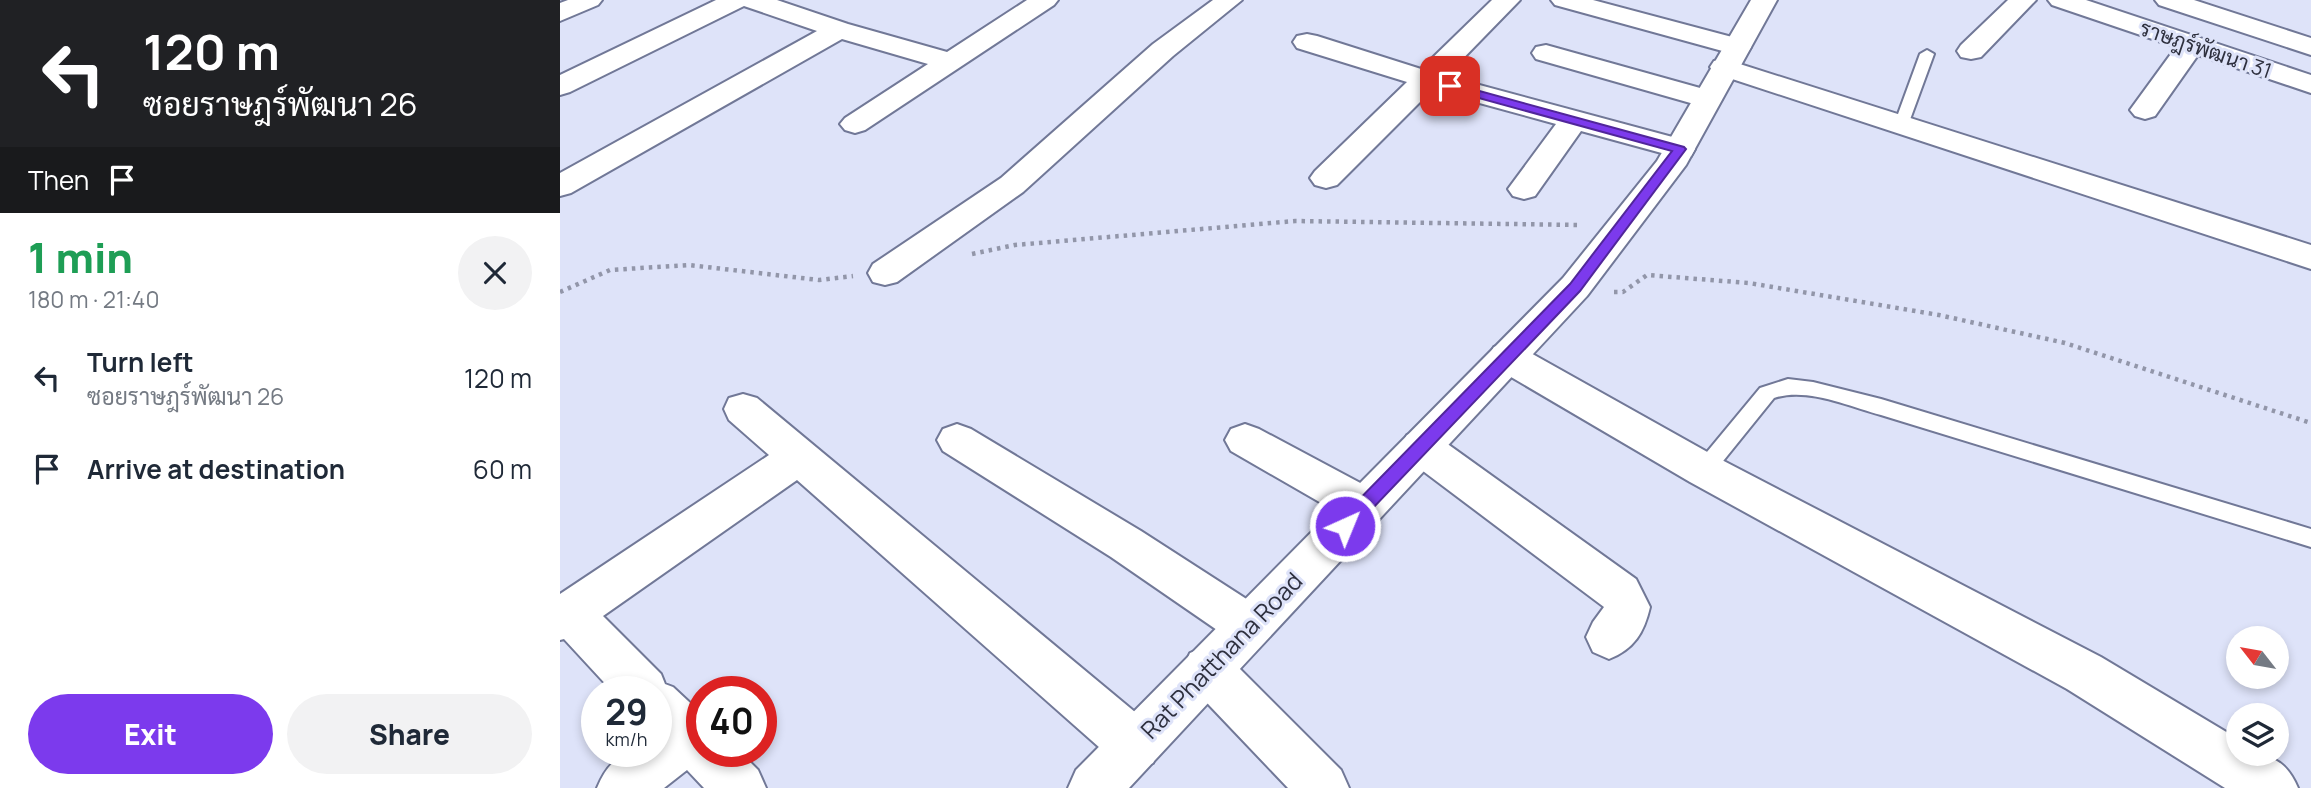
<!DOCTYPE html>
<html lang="en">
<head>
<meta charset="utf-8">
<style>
	:root { --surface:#fff; --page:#f2f2f3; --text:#1f2937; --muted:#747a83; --accent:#7c3aed }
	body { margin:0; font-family:Manrope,Sarabun,sans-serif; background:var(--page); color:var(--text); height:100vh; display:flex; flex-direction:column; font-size:26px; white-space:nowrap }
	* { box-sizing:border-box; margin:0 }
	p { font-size:23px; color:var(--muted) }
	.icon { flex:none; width:38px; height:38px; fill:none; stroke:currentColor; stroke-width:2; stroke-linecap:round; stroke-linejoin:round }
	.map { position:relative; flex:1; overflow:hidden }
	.details { display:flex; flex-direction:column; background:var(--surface); width:560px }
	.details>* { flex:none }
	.guide { background:#202124; color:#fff; overflow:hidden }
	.needle { width:46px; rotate:301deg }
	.controls { position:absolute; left:1666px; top:626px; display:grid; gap:14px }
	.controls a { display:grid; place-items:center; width:63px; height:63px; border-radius:50%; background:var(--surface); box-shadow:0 4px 10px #0003; font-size:35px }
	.speed { position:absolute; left:21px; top:676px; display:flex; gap:14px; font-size:35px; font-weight:700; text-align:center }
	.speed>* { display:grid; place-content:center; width:91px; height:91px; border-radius:50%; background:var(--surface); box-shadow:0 4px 10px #0003; line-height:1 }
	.speed small { font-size:18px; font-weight:400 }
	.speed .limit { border:10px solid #d22; background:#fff; color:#111 }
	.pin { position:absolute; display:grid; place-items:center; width:60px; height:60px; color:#fff; margin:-30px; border-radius:14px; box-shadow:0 4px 10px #0006 }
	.me { position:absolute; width:77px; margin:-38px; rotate:44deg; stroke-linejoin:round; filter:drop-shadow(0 0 5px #0008) }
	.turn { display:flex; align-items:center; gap:24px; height:147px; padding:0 28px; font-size:32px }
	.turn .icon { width:91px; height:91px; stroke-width:2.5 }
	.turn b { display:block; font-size:49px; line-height:60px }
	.then { display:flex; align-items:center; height:66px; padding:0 28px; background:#0003; gap:14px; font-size:26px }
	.round { display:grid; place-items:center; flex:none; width:74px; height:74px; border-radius:37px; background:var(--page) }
	.headline { display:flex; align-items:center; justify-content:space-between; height:119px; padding:0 28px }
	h1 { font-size:42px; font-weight:800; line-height:52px; color:#1e9e55 }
	.button { display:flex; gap:14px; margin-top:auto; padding:14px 28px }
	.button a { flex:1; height:80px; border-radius:42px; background:var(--accent); color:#fff; font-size:28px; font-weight:800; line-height:80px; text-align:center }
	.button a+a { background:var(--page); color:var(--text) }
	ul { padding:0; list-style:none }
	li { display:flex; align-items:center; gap:21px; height:91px; padding:0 28px }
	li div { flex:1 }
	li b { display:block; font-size:26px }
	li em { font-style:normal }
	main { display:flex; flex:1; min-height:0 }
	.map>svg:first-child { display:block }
</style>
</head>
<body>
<main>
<section class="details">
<div class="guide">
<div class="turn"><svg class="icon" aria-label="left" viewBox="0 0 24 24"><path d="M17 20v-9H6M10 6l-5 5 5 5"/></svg><div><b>120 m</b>ซอยราษฎร์พัฒนา 26</div></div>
<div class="then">Then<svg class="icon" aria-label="arrive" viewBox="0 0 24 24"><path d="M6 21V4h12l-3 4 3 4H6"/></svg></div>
</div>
<div class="headline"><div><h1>1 min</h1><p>180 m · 21:40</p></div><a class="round"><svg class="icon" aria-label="close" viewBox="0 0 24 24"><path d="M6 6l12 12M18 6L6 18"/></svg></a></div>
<ul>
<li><svg class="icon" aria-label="left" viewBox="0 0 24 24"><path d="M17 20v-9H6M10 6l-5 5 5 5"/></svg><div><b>Turn left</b><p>ซอยราษฎร์พัฒนา 26</p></div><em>120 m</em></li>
<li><svg class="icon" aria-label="arrive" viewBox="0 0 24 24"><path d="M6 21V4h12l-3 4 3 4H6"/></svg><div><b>Arrive at destination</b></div><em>60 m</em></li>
</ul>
<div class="button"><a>Exit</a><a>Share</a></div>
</section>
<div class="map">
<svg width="1751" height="788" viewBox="0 0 1751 788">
	<rect width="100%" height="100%" fill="#dee3f9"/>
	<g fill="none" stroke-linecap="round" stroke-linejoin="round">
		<defs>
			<path id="service" d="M 1367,50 L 1374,54 L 1348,125 L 1341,129 L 1336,128 L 1334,125 L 1360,54 Z
				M 1228,379 L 1253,382 L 1321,399 L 1751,529 L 1751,547 L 1321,415 C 1288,406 1247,387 1214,398 L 1151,476 L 1144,478 L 1137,476 L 1134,470 L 1137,464 L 1200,388 Z"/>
			<path id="minor" d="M 8,0 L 42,0 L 38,5 L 0,21 L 0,3 Z
				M 156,0 L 217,0 L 288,24 L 387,52 L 467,0 L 498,0 L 494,5 L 305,130 L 295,133 L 285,130 L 280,124 L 285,118 L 368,64 L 282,39 L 11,193 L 0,196 L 0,173 L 257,31 L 184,6 L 10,92 L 0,95 L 0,75 Z
				M 653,0 L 682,0 L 613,56 L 463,192 L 337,282 L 325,285 L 313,282 L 308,273 L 313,264 L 441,178 L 593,44 Z
				M 932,0 L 960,0 L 886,76 L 1131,142 L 1135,149 L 1131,156 L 1120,158 L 1021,131 L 975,196 L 964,199 L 953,196 L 948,189 L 996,124 L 872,90 L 777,185 L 766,188 L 755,185 L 750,178 L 755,171 L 847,82 L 737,48 L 733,42 L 737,36 L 747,34 L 757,36 L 861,69 Z
				M 991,0 L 1033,0 L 1187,41 L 1191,47 L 1187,53 L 1177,55 L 995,5 Z
				M 1448,0 L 1476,0 L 1421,57 L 1411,59 L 1401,57 L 1397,51 L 1401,45 Z
				M 1488,0 L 1526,0 L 1751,75 L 1751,93 L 1638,55 L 1595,116 L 1585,119 L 1575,116 L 1570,110 L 1616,47 L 1492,5 Z
				M 1595,0 L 1634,0 L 1751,38 L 1751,55 L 1599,5 Z
				M 986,45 L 1158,93 L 1162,99 L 1158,105 L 1148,108 L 976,59 L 972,53 L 976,47 Z
				M 1164,59 L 1751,245 L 1751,269 L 1154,73 L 1150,67 L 1154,61 Z
				M 947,343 L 960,347 L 1158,458 L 1541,657 L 1678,739 L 1678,754 C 1709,754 1725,758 1738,788 L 1665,788 L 1507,689 L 1130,482 L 934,367 L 928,357 L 934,347 Z
				M 183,394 L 197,398 L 593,727 L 600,745 L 593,763 L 575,770 L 557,763 L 237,480 L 43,616 L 101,674 L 105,684 L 113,687 L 142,714 L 142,751 L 179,751 L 198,770 L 206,788 L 144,788 L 127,770 L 104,788 L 37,788 C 50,757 64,751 96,751 L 96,691 L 52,691 L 4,639 L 0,640 L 0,594 L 209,455 L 169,420 L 164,409 L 169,398 Z
				M 397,424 L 411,429 L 581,531 L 705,611 L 712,626 L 705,641 L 689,647 L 673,641 L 551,557 L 383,451 L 377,440 L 383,429 Z
				M 685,424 L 699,429 L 819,493 L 825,506 L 819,519 L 804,524 L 789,519 L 671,451 L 665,440 L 671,429 Z
				M 861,431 L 875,435 L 1076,579 L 1090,607 C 1084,633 1074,649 1049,659 L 1033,652 L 1026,637 L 1033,622 L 1044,607 L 847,459 L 841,447 L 847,435 Z
				M 647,646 L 664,653 L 781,770 L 789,788 L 728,788 L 630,685 L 623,669 L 630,653 Z"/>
			<path id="tertiary" d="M 1191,0 L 1217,0 L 1126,165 L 1027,296 L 569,788 L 508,788 L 516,770 L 1003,278 L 1097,161 Z"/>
		</defs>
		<use href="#service" stroke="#717897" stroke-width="4"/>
		<use href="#minor" stroke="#717897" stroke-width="4"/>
		<use href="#tertiary" stroke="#717897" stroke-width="4"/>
		<path stroke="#9296a9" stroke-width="4.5" stroke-dasharray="3.5 5" stroke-linecap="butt" d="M 412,254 L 455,245 L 735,221 L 1020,225
			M 0,292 L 50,270 L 129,265 L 259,280 L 293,276
			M 1054,292 L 1063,292 L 1087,275 L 1189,283 L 1379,315 L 1505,343 L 1751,423"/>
		<use href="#service" fill="#fff" fill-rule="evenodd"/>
		<use href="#minor" fill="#fff" fill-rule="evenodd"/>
		<use href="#tertiary" fill="#fff" fill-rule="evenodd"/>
	</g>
	<path fill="#7c3aed" stroke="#51269a" stroke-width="2" d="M 886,84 L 894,84 L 1124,147 L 1126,149 L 1020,291 L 791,531 L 785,534 L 779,531 L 776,526 L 779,520 L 1010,284 L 1112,151 L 886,89 Z"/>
	<g text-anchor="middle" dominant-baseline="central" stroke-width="6" stroke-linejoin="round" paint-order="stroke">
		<g font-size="21" fill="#2e303e" stroke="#dee3f9">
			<text transform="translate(1646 49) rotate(19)">ราษฎร์พัฒนา 31</text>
		</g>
		<g font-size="24" fill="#2e303e" stroke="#dee3f9">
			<text transform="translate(661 655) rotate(-46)">Rat Phatthana Road</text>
		</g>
	</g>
</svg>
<div class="controls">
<a><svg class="needle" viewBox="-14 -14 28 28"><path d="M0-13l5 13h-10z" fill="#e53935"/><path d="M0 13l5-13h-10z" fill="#747a83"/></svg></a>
<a><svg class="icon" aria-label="layers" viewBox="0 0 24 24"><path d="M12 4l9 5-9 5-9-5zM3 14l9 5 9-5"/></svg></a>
</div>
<div class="speed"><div>29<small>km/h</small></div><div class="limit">40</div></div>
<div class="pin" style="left:890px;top:86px;background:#d93025"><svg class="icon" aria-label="arrive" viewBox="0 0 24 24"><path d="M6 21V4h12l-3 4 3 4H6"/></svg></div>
<svg class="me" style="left:785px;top:526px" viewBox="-20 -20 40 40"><circle r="17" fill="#7c3aed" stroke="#fff" stroke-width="3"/><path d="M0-11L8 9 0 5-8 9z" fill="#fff"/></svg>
</div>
</main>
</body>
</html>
